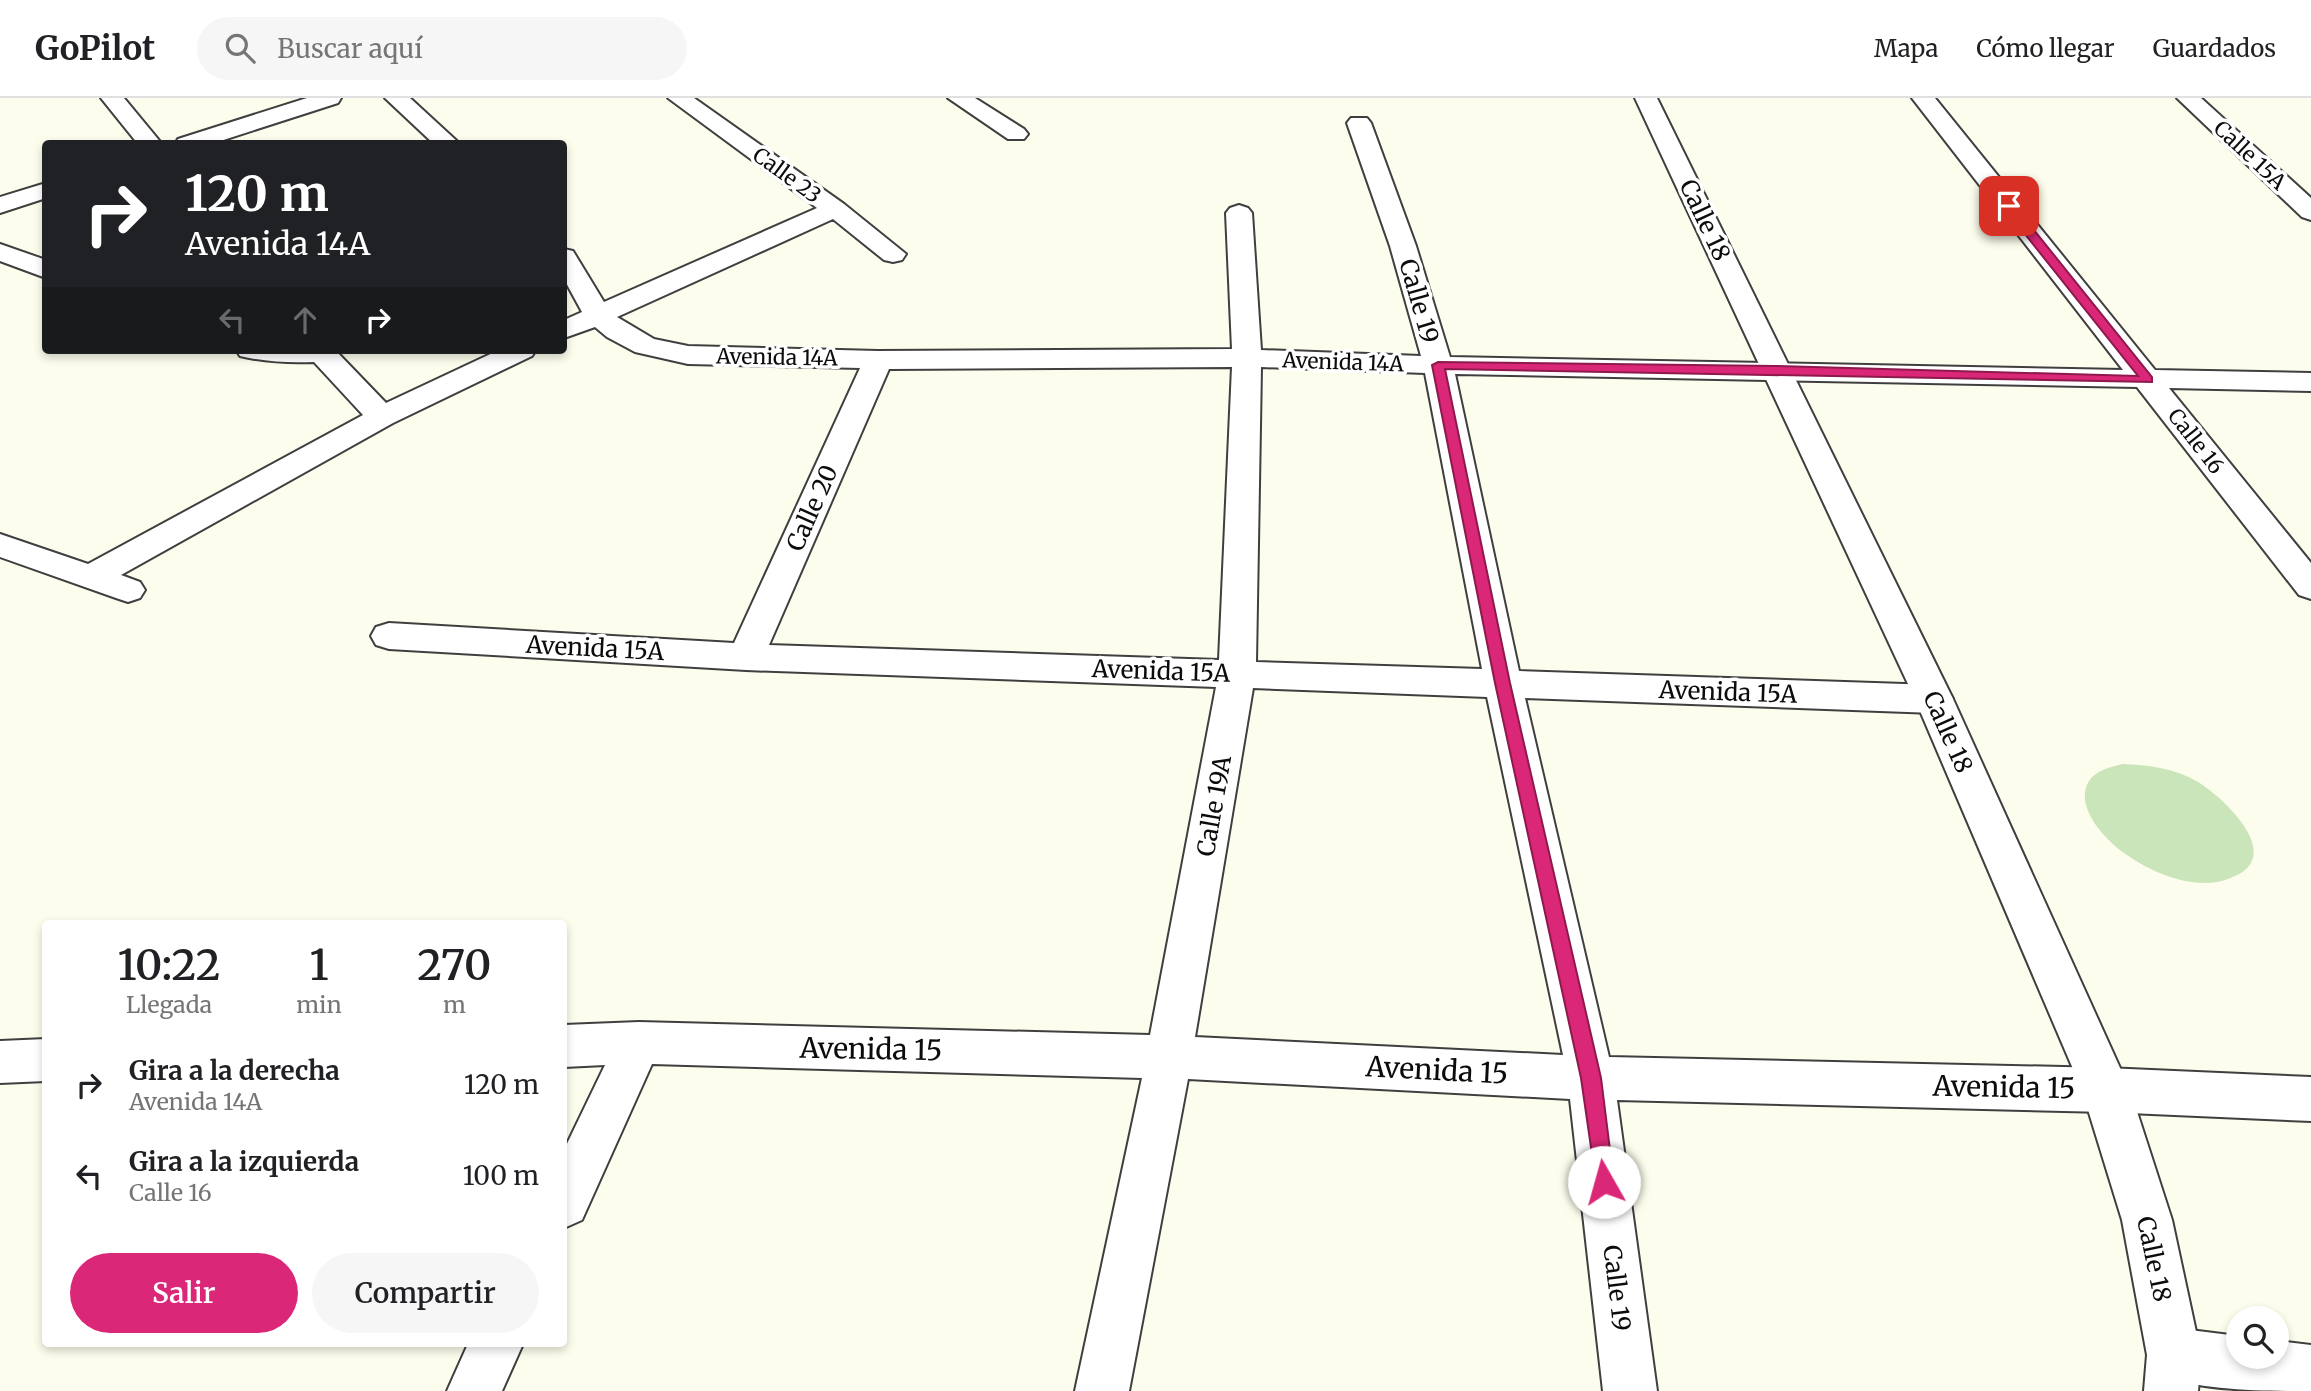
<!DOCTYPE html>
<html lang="es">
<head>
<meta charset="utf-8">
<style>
	:root { --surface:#fff; --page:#f6f6f6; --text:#202124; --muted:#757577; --line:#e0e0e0; --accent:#db2777 }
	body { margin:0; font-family:Merriweather,serif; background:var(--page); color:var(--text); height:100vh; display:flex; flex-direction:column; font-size:26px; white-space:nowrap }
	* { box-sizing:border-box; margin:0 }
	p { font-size:23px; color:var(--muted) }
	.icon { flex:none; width:38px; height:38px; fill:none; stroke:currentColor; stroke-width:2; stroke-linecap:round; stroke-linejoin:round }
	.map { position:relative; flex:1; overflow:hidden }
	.details { position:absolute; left:42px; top:822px; width:525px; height:427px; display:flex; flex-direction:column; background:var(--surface); border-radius:7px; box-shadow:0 4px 10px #0003 }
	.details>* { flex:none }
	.hud { position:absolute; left:42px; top:42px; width:525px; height:214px; border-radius:7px; box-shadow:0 4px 10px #0003; background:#202124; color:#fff; overflow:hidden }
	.controls { position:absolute; left:2226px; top:1208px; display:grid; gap:14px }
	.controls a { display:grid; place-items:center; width:63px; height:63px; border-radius:50%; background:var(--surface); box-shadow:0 4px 10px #0003; font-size:35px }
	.pin { position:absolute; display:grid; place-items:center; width:60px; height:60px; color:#fff; margin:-30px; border-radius:14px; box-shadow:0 4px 10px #0006 }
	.me { position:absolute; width:77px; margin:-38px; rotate:353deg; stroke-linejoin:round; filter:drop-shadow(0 0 5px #0008) }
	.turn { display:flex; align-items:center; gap:24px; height:147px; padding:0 28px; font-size:32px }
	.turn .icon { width:91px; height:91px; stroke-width:2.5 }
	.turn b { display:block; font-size:49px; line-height:60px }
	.lanes { display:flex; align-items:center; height:66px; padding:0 28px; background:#0003; justify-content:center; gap:35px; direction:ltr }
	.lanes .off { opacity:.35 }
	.eta { display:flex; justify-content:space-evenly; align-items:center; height:119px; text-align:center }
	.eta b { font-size:42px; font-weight:600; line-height:49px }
	.action { display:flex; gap:14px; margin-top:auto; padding:14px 28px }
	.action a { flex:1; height:80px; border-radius:42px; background:var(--accent); color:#fff; font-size:28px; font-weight:600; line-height:80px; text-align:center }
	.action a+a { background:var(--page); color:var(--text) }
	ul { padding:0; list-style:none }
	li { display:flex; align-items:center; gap:21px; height:91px; padding:0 28px }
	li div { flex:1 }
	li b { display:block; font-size:26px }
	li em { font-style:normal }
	header { display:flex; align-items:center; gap:42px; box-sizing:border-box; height:98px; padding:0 35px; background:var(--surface); border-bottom:2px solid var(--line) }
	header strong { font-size:33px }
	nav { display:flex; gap:38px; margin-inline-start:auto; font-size:24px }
	.search { width:490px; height:63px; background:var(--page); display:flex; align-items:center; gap:18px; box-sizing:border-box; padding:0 24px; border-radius:38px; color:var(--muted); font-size:26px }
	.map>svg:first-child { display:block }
</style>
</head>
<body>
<header>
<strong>GoPilot</strong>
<div class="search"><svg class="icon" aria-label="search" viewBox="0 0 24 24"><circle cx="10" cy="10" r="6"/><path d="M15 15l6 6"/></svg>Buscar aquí</div>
<nav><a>Mapa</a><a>Cómo llegar</a><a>Guardados</a></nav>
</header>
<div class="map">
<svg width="2311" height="1293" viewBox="0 0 2311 1293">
	<rect width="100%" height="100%" fill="#fdfded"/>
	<path fill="#cae5ba" d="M 2122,666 C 2149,667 2175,670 2198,684 C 2220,697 2280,751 2241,775 C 2230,781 2219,785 2206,785 C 2178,785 2150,773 2127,757 C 2107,744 2073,709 2089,683 C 2096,672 2111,669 2122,666 Z"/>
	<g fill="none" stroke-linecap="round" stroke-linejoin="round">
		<defs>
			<path id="minor" d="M 101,0 L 124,0 L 162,46 L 138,46 Z
				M 307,0 L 341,0 L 338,5 L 211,46 L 175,46 L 178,41 Z
				M 385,0 L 410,0 L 460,46 L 434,46 Z
				M 668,0 L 694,0 L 844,106 L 906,156 L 902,162 L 893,164 L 884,162 L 833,121 L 617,219 L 654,241 L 688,248 L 878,253 L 1232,251 L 1226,115 L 1230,110 L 1239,107 L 1248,110 L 1252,115 L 1261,252 L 1421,258 L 1390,148 L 1347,25 L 1351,20 L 1367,20 L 1371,25 L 1416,148 L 1450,259 L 2123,272 L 1912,0 L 1935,0 L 2155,272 L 2311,275 L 2311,293 L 2169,290 L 2311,465 L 2311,501 L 2299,497 L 2137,289 L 1455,276 L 1519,573 L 1934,587 L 1947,591 L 1953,601 L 1947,611 L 1934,615 L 1525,600 L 1609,959 L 2106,970 L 2311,979 L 2311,1023 L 2106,1014 L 1617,1002 L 1657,1293 L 1603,1293 L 1570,1001 L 1188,981 L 1129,1293 L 1075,1293 L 1142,980 L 652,966 L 582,1122 L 564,1130 L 564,1052 L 605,967 L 564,969 L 564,927 L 639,924 L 1150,937 L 1216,589 L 746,572 L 389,551 L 376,547 L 371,538 L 376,529 L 389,525 L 734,545 L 860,270 L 688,266 L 635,254 L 607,239 L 595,229 L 564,240 L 564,222 L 582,214 L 564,181 L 564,151 L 573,153 L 604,204 L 817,110 ZM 1232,269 L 1219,562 L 769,547 L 889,271 ZM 1261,269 L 1425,275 L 1482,571 L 1256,564 ZM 1253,590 L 1487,599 L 1563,957 L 1195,939 Z
				M 948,0 L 975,0 L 1024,31 L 1028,36 L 1024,41 L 1008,41 Z
				M 2177,0 L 2201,0 L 2311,100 L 2311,122 L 2302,119 Z
				M 46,85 L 46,100 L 0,115 L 0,99 Z
				M 0,146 L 46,162 L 46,180 L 0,163 Z
				M 236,252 L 335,252 L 386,305 L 499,252 L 536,252 L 532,258 L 393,325 L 121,477 L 140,484 L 145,492 L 140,500 L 128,504 L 116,500 L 0,459 L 0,436 L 88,466 L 363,317 L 314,264 C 289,265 265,264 240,258 Z
				M 46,941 L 46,983 L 0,985 L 0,943 Z
				M 2174,1230 L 2238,1238 L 2238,1258 L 2277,1258 L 2277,1243 L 2311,1247 L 2311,1293 C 2260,1293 2203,1293 2155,1276 L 2147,1257 L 2155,1238 Z
				M 468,1246 L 523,1246 L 502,1293 L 447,1293 Z"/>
			<path id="tertiary" d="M 1635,0 L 1657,0 L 1953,601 L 2130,992 L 2172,1122 L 2201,1257 L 2198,1293 L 2144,1293 L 2147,1257 L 2122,1122 L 2082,992 L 1915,601 Z"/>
		</defs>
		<use href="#minor" stroke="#3f3f3f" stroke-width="4"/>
		<use href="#tertiary" stroke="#3f3f3f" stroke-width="4"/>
		<use href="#minor" fill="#fff" fill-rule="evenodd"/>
		<use href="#tertiary" fill="#fff" fill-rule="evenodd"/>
	</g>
	<path fill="#db2777" stroke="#8e194d" stroke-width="2" d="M 2005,106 L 2013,106 L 2152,279 L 2152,284 L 1445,271 L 1510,585 L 1601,980 L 1614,1084 L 1611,1091 L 1604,1094 L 1597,1091 L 1581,980 L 1495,585 L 1432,267 L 1438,264 L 1776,268 L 2138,278 L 2005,111 Z"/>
	<g text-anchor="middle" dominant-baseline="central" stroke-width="7" stroke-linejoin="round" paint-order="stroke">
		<g font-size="21" fill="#0c0c0c" stroke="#fff">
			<text transform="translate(2250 57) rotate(43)">Calle 15A</text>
			<text transform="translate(787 77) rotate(36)">Calle 23</text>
			<text transform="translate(777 259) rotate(1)">Avenida 14A</text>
			<text transform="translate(1343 264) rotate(2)">Avenida 14A</text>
			<text transform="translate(2196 343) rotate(52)">Calle 16</text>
		</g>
		<g font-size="24" fill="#0c0c0c" stroke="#fff">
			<text transform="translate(1705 122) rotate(65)">Calle 18</text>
			<text transform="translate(1419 203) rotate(74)">Calle 19</text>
			<text transform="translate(812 410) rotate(-66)">Calle 20</text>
			<text transform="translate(595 550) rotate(3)">Avenida 15A</text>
			<text transform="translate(1161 573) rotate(2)">Avenida 15A</text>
			<text transform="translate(1728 594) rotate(2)">Avenida 15A</text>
			<text transform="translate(1948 634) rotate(66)">Calle 18</text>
			<text transform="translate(1214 708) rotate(-80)">Calle 19A</text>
			<text transform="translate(2154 1161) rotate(78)">Calle 18</text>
			<text transform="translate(1617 1190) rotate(83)">Calle 19</text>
		</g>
		<g font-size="28" fill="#0c0c0c" stroke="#fff">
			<text transform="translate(871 951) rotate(1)">Avenida 15</text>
			<text transform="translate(1437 972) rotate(3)">Avenida 15</text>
			<text transform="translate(2004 989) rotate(1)">Avenida 15</text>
		</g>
	</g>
</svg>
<div class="controls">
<a><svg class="icon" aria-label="search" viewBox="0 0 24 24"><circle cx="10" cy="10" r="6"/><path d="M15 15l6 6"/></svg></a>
</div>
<div class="pin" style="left:2009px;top:108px;background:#d93025"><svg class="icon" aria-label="arrive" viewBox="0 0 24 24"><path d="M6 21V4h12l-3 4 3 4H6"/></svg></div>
<svg class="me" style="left:1604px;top:1084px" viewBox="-20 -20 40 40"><circle r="19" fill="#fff"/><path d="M0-13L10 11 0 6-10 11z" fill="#db2777"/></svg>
<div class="hud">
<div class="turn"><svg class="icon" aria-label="right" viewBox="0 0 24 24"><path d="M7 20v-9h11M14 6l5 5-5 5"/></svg><div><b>120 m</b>Avenida 14A</div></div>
<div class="lanes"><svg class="icon off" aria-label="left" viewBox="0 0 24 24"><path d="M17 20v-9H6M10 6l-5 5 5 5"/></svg><svg class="icon off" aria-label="ahead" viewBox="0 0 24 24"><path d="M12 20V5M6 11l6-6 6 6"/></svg><svg class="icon" aria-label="right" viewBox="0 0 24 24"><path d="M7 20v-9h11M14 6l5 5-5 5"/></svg></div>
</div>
<section class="details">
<div class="eta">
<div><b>10:22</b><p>Llegada</p></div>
<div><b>1</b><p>min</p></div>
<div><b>270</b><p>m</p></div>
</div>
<ul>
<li><svg class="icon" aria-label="right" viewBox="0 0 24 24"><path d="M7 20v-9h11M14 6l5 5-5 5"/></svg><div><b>Gira a la derecha</b><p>Avenida 14A</p></div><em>120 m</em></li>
<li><svg class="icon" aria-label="left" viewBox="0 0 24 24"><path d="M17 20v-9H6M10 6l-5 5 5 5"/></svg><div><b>Gira a la izquierda</b><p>Calle 16</p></div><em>100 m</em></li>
</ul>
<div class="action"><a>Salir</a><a>Compartir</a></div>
</section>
</div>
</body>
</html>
